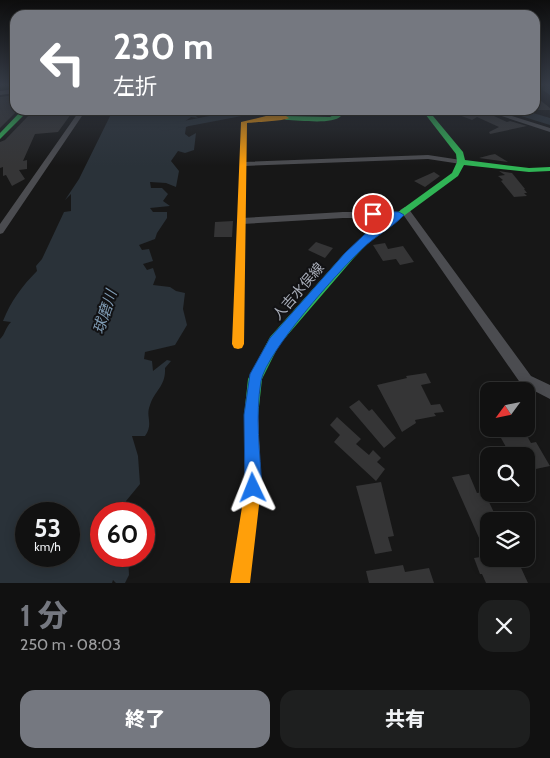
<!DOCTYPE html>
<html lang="ja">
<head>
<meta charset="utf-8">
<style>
	:root { --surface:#111; --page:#1e1f1f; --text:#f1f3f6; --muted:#9c9d9f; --line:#303131; --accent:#757880 }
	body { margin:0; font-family:Cabin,"Noto Sans JP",sans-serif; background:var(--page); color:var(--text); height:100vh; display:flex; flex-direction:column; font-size:19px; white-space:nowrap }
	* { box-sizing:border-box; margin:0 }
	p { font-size:16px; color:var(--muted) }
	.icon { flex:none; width:28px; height:28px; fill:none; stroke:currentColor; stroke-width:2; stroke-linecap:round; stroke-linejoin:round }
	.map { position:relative; height:583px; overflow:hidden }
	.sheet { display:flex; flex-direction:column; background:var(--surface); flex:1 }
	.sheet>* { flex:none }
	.banner { position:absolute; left:10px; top:10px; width:530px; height:105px; border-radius:15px; box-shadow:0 2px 12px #0003,0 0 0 1px var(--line); background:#757880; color:#fff; overflow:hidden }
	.needle { width:32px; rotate:237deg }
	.buttons { position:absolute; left:480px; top:382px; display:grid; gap:10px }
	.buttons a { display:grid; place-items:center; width:55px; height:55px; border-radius:10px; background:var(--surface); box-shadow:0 2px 12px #0003,0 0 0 1px var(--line); font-size:25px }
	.speed { position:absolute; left:15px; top:502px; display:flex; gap:10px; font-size:25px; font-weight:700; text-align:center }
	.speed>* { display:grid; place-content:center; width:65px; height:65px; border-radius:50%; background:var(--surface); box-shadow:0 2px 12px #0003,0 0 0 1px var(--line); line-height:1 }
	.speed small { font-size:12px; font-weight:400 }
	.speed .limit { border:8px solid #d22; background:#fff; color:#111 }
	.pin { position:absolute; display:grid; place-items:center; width:42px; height:42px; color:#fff; margin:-21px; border:2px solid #fff; border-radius:50%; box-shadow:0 1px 5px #0007 }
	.me { position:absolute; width:55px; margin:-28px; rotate:358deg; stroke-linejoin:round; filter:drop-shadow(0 0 4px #0008) }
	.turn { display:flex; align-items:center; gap:18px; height:105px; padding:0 20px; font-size:22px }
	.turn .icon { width:65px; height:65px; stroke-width:2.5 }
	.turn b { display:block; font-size:35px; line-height:42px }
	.round { display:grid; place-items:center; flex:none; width:52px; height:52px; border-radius:15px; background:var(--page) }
	.headline { display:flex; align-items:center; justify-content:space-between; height:85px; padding:0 20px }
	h1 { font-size:30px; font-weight:800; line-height:38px; color:var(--accent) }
	.cta { display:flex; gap:10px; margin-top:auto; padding:10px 20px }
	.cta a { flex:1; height:58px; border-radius:15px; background:var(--accent); color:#fff; font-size:20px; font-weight:800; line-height:58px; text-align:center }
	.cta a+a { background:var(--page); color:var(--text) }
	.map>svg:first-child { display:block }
</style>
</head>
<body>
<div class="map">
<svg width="550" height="583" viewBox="0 0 550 583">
	<rect width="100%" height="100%" fill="#171717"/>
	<path fill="#2a3239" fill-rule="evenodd" d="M 113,110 L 190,110 L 198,118 L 191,117 L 184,122 L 190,125 L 186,127 L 185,134 L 189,137 L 196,133 L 194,150 L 185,153 L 178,151 L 171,161 L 179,171 L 176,187 L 166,183 L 150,182 L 151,188 L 162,188 L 168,194 L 163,201 L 170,206 L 150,208 L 153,212 L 167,212 L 167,218 L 157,233 L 155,239 L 139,245 L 142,250 L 149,249 L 153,261 L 143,264 L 147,270 L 153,268 L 156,277 L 153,285 L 170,287 L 176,291 L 185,293 L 183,309 L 187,325 L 175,345 L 145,352 L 144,359 L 152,361 L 153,371 L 167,360 L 171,361 L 165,368 C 166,386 155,390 150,405 C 145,417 154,423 145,436 L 132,436 L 138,456 L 140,484 L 126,501 L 128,514 L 119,512 L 118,514 L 101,514 L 101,556 L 128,556 L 129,575 L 125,583 L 116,583 L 113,580 L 112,583 L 0,583 L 0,339 C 5,335 5,328 11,322 L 3,321 C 11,301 22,286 37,271 L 36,266 L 42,259 L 64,212 L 71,211 L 71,194 L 65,200 L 79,179 ZM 26,514 L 69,514 L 69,556 L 26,556 Z"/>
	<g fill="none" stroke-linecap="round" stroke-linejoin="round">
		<path fill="#2a3239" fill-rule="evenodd" d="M 546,85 L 550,85 L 550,95 L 543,90 Z
			M 240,110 L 262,110 L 257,113 L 163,131 L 157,128 L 163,125 Z
			M 507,110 L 523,110 L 550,118 L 550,125 L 508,112 Z"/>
	</g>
	<path fill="#353536" d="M 15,95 L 15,113 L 0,128 L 0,97 Z
		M 535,96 L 550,108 L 550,110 L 535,110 Z
		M 49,110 L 70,110 L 68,114 L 71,114 L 58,132 L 35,134 L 23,161 L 27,160 L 27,169 L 19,170 L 25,179 L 12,186 L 6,175 L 3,176 L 3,167 L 0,168 L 0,142 L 5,140 L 32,112 Z
		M 446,110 L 481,110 L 507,122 L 510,121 L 527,126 L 490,134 L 489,132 L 499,127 L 477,117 L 472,120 Z
		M 495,154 L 508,162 L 479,158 L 490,155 Z
		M 499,171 L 512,173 L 525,189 L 524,189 L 527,193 L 524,193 L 527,196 L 514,197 L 501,181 L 503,180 L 498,176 L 505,175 Z
		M 434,172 L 440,176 L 425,187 L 414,181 Z
		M 233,221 L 232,237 L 214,237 L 215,222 Z
		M 316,242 L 333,248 L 325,258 L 308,250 Z
		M 385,243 L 388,249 L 403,246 L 414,262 L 400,265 L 396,259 L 383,261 L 373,245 Z
		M 426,373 L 431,383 L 421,385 L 431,405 L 440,404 L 444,412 L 434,413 L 436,416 L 415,420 L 416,423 L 402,432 L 377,385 L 407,378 L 406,376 Z
		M 359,400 L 369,411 L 372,409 L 396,438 L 384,448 L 349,407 Z
		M 337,417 L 361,439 L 356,444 L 369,455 L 373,450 L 381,458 L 377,462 L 385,469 L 376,481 L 334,442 L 340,435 L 330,425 Z
		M 496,429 L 523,429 L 531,443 L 536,442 L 550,466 L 526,471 L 526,456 L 511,456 Z
		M 469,474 L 477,493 L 489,491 L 489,502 L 498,521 L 489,521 L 489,559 L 517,559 L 528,583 L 486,583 L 482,574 L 480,574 L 474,558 L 487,556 L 452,477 Z
		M 381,482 L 394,536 L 388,537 L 392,551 L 375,554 L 356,486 Z
		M 403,565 L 405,572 L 429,568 L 434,583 L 369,583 L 366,571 Z"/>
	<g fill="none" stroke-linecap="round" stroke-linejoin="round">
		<path fill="#4b4c50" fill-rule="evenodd" d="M 15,89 L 15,93 L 0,95 L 0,91 Z
			M 80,110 L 86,110 L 3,233 L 0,234 L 0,224 Z
			M 483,110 L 493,110 L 550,128 L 550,132 Z
			M 428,155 L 461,160 L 465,162 L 461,164 L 428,159 L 244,166 L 240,164 L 244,162 Z
			M 405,207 L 408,208 L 531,376 L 550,385 L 550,399 L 521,384 L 400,210 Z
			M 343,212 L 399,212 L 404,215 L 399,218 L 343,218 L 242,224 L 237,221 L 242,218 Z"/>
		<path fill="#30b455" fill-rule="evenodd" d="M 22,110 L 29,110 L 0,139 L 0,133 Z
			M 355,110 L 373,110 L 341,116 C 332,125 300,120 286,120 L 283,118 L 286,116 L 330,117 L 337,113 Z
			M 422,110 L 428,110 L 463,152 L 465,160 L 529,168 L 550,167 L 550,171 L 529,172 L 464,165 L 458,176 L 371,240 L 353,259 L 279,345 L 262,379 L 258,416 L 256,421 L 251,423 L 246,421 L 244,416 L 248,379 L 270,337 L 345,253 L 365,236 L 452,173 L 457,162 L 456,154 Z"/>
		<path fill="#ff9f0a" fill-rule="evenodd" d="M 266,116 L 286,116 L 289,118 C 284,121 256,122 247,123 L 244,344 L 242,348 L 238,349 L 234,348 L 232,344 L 241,122 Z
			M 251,409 L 256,411 L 258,416 L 261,488 L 250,583 L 230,583 L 245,488 L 244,416 L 246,411 Z"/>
	</g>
	<linearGradient id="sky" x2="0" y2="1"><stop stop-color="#0d0d0d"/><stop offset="0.51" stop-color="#363c47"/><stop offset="1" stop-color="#363c47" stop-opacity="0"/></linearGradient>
	<rect width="550" height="166" fill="url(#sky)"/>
	<path fill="#1a73e8" stroke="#114b97" d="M 373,211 L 399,212 L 404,215 C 392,228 375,236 362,249 C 338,272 267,351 261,381 C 255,416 260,453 262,488 L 259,494 L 253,496 L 247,494 L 245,488 L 244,415 L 250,374 L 270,338 L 345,253 L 364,235 L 389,217 L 369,216 L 369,212 Z"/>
	<g text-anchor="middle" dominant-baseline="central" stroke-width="4" stroke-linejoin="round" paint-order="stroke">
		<g font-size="14" fill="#a8adb8" stroke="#111113">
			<text transform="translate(298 291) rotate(-49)">人吉水俣線</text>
		</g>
		<g font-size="15" font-style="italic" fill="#7f9bb3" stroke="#111113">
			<text transform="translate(105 312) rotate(-72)">球磨川</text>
		</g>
	</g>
</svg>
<div class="buttons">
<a><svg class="needle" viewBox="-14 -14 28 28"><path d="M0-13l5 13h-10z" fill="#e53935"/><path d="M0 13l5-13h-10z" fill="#9c9d9f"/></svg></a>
<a><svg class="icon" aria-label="search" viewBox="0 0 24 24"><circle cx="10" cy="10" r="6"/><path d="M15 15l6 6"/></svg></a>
<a><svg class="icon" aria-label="layers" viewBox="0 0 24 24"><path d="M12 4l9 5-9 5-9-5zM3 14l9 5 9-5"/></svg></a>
</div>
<div class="speed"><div>53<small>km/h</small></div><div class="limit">60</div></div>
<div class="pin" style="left:373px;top:214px;background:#d93025"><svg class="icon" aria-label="arrive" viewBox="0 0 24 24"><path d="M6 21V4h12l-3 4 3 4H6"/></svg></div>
<svg class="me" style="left:253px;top:488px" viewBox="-20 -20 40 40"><path d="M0-17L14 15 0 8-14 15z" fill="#1a73e8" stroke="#fff" stroke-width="4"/></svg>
<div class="banner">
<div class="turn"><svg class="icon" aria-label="left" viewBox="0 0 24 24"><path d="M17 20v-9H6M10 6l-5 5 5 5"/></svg><div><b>230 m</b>左折</div></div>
</div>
</div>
<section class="sheet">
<div class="headline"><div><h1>1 分</h1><p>250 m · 08:03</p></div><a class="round"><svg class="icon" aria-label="close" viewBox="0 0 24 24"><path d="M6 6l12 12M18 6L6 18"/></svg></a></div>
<div class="cta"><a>終了</a><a>共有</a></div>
</section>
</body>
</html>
